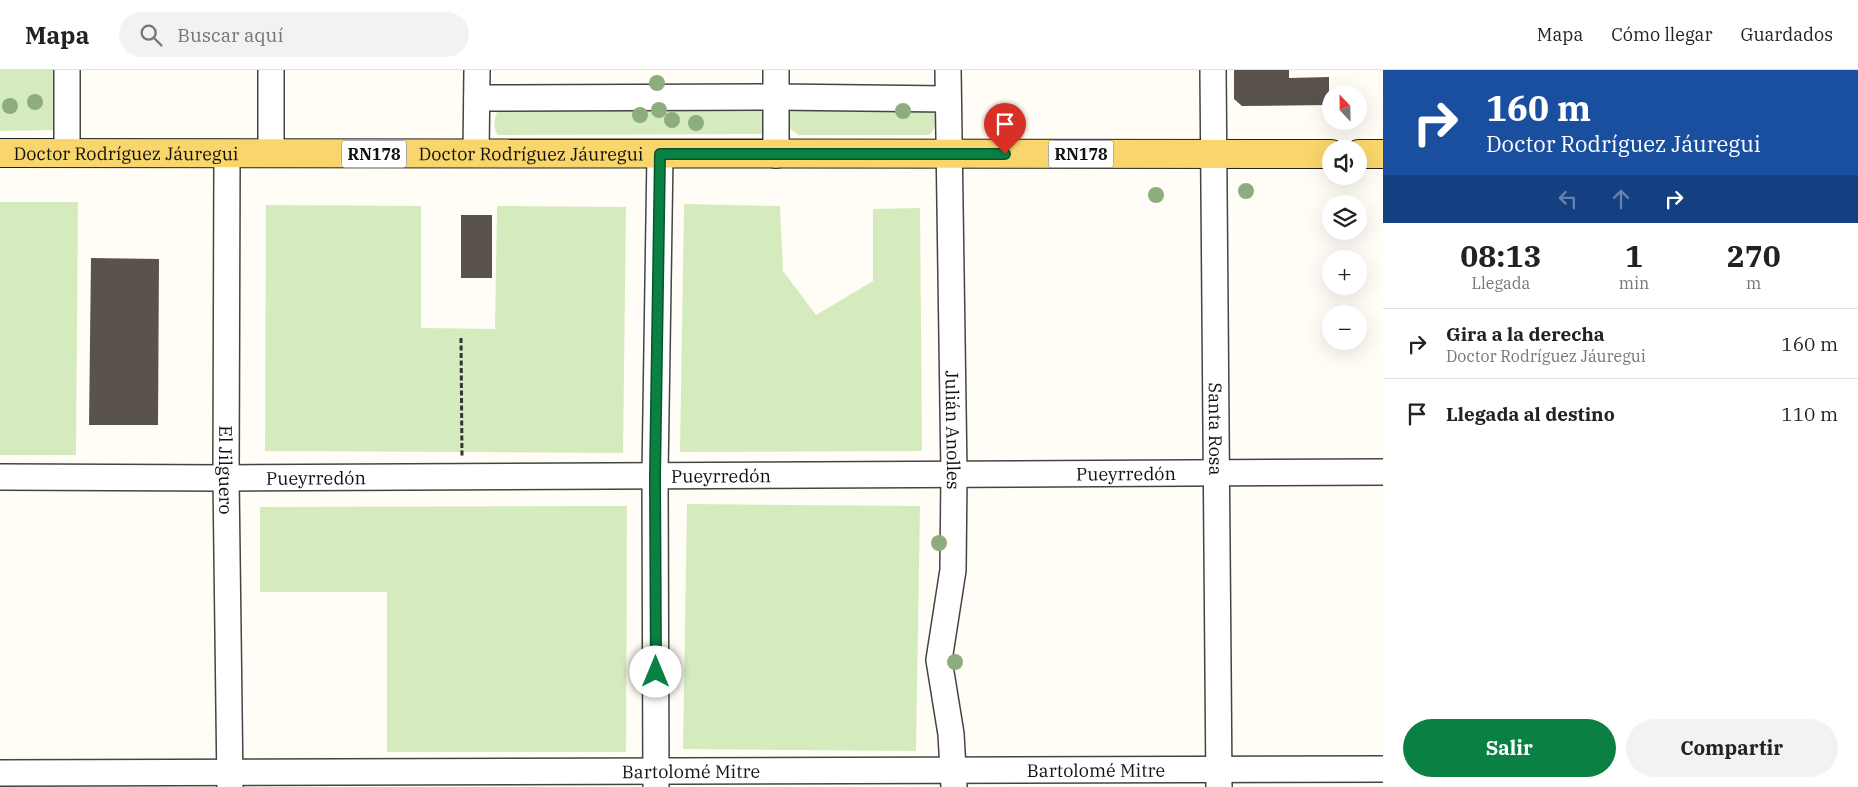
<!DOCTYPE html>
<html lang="es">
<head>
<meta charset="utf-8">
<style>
	:root { --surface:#fff; --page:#f2f2f2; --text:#222; --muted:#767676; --line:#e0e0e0; --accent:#0b8043 }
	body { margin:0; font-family:"IBM Plex Serif",serif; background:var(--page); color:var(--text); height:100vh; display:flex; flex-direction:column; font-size:19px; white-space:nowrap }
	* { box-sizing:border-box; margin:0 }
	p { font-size:16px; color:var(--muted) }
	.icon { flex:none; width:28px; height:28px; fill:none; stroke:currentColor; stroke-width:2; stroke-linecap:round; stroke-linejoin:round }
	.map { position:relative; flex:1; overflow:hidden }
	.sheet { display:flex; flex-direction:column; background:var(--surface); width:475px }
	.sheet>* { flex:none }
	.top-card { background:#1a4fa0; color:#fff; overflow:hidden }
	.needle { width:32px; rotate:338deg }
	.buttons { position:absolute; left:1322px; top:15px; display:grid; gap:10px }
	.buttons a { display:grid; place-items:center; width:45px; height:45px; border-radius:50%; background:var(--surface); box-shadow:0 5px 20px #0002; font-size:25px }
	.pin { position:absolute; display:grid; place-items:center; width:42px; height:42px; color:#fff; margin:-51px -21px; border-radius:50% 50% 50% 0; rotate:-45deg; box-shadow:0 0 5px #0007 }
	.pin .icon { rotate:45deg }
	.me { position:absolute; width:55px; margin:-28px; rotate:0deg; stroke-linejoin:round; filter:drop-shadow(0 0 4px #0008) }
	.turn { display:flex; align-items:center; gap:18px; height:105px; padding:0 20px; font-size:22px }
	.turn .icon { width:65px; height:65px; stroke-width:2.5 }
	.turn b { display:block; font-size:35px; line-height:42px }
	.lanes { display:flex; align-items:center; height:48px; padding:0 20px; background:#0003; justify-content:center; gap:25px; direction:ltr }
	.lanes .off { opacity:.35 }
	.eta { display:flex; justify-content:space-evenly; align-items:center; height:85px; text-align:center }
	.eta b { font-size:30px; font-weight:700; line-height:35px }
	.button { display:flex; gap:10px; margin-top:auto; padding:10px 20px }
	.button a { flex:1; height:58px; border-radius:30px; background:var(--accent); color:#fff; font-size:20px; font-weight:700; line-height:58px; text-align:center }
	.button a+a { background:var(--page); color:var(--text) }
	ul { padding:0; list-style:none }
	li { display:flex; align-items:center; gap:15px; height:70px; padding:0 20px; border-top:1px solid var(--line) }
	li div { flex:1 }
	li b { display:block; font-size:19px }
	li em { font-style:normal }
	header { display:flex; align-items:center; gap:30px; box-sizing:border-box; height:70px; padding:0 25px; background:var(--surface); border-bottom:1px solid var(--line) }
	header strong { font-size:24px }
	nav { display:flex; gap:28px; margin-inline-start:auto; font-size:18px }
	.search { width:350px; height:45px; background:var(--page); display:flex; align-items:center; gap:12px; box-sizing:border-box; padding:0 18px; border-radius:28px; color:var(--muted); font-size:19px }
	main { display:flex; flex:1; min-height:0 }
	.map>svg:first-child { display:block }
</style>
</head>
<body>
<header>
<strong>Mapa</strong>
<div class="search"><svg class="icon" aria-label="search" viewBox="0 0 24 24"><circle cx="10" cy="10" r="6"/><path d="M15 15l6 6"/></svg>Buscar aquí</div>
<nav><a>Mapa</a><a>Cómo llegar</a><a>Guardados</a></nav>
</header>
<main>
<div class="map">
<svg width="1383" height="717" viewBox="0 0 1383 717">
	<rect width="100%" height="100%" fill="#fffdf5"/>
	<path fill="#d5ebbd" d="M 0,0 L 57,0 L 57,60 L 0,61 Z
		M 755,35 C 767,43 769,51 763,64 L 498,65 C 492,57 495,48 498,39 Z
		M 791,35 L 932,39 C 938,49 937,57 929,65 L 799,65 C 785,58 782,47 791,35 Z
		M 0,132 L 78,132 L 76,385 L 0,385 Z
		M 684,134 L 780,136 L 783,201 L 816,245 L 873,211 L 873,139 L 920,138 L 922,381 L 680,382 Z
		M 266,135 L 421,136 L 421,258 L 495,259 L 497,136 L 626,137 L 623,383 L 265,381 Z
		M 687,434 L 920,436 L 916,681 L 683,679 Z
		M 627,436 L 626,682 L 387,682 L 387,522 L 260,522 L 260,437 Z"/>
	<path fill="#5a524d" d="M 1234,0 L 1289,0 L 1289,8 L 1329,7 L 1329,35 L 1242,36 L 1234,29 Z
		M 461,145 L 492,145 L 492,208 L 461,208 Z
		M 91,188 L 159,189 L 158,355 L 89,355 Z"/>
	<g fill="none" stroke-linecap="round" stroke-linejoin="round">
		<defs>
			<g id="minor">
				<path d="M 271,0 L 271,84"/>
				<path id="s1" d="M 948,0 L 954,404 L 953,500 L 939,590 L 951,664 L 954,717"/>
				<path id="s2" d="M 1213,0 L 1219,717"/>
				<path d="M 477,28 L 776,27 L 948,29"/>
				<path d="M 67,83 L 67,0"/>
				<path id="s3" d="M 227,84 L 226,408 L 230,717"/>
				<path d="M 476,84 L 477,0"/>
				<path d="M 776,85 L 776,0"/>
				<path id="s4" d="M 0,407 L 226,408 L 1383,402"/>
				<path id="s5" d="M 0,703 L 1383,699"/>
				<path d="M 656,717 L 655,405 L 660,85"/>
			</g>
			<g id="primary">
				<path id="s6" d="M 0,83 L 1331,84"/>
				<path d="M 1359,84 L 1383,84"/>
			</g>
		</defs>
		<use href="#minor" stroke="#444" stroke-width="28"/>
		<use href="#primary" stroke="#222" stroke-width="30"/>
		<path stroke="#333" stroke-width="3" stroke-dasharray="5 2.5" stroke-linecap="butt" d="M 461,268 L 462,386"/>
		<use href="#minor" stroke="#fff" stroke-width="25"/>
		<use href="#primary" stroke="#f9d66b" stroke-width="28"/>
	</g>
	<g fill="#8dad7f">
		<circle cx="657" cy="13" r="8"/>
		<circle cx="35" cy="32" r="8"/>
		<circle cx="10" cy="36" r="8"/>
		<circle cx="659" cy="40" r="8"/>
		<circle cx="903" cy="41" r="8"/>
		<circle cx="640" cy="45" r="8"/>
		<circle cx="672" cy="50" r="8"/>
		<circle cx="696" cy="53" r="8"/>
		<circle cx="1246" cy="121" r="8"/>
		<circle cx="1156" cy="125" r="8"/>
		<circle cx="939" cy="473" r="8"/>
		<circle cx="955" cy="592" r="8"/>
	</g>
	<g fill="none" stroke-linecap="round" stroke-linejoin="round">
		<defs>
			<path id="route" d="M 656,602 L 655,406 L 660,84 L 1005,84"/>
		</defs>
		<use href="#route" stroke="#07532c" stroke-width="12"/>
		<use href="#route" stroke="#0b8043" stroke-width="9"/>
	</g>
	<g text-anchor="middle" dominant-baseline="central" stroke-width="5" stroke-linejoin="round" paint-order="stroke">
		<g fill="#fff" stroke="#585858" stroke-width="1">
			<rect x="341.5" y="70.5" width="65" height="27" rx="4"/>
			<rect x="1048.5" y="70.5" width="65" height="27" rx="4"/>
		</g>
		<g font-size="16" font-weight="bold" fill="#111">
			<text x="374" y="84">RN178</text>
			<text x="1081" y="84">RN178</text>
		</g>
		<g font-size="18" fill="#111" stroke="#fff">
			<text stroke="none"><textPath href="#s6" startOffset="126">Doctor Rodríguez Jáuregui</textPath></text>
			<text stroke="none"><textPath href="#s6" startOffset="531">Doctor Rodríguez Jáuregui</textPath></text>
			<text stroke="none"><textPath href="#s2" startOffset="359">Santa Rosa</textPath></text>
			<text stroke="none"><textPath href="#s1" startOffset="360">Julián Anolles</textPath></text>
			<text stroke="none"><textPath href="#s3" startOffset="316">El Jilguero</textPath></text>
			<text stroke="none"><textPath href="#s4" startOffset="1126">Pueyrredón</textPath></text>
			<text stroke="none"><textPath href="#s4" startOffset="721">Pueyrredón</textPath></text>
			<text stroke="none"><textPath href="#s4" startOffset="316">Pueyrredón</textPath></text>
			<text stroke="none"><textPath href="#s5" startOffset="1096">Bartolomé Mitre</textPath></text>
			<text stroke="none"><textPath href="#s5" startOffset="691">Bartolomé Mitre</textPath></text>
		</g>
	</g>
</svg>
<div class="buttons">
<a><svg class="needle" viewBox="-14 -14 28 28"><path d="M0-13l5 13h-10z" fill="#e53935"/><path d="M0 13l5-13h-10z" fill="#767676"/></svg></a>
<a><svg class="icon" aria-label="sound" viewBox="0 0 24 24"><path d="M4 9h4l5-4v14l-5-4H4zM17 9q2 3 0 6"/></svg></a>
<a><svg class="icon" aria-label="layers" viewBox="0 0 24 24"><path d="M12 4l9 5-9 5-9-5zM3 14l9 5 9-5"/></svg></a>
<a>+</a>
<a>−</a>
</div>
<div class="pin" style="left:1005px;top:84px;background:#d93025"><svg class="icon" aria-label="arrive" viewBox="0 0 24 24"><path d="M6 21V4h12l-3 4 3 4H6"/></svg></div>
<svg class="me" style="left:656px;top:602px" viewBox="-20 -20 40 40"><circle r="19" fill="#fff"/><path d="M0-13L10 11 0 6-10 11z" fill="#0b8043"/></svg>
</div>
<section class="sheet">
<div class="top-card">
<div class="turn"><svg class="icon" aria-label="right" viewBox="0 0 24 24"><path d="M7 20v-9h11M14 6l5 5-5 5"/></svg><div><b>160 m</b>Doctor Rodríguez Jáuregui</div></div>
<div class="lanes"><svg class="icon off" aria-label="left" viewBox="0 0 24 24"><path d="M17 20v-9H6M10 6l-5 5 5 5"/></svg><svg class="icon off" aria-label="ahead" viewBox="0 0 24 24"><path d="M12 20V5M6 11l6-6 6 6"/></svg><svg class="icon" aria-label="right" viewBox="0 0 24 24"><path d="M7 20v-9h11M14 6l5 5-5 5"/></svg></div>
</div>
<div class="eta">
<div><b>08:13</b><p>Llegada</p></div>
<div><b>1</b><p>min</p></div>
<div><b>270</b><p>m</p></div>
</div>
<ul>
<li><svg class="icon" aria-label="right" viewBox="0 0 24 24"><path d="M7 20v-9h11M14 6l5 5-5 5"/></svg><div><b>Gira a la derecha</b><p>Doctor Rodríguez Jáuregui</p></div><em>160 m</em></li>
<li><svg class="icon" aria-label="arrive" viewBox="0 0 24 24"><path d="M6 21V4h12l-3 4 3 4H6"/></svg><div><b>Llegada al destino</b></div><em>110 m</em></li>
</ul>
<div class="button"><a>Salir</a><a>Compartir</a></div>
</section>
</main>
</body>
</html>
